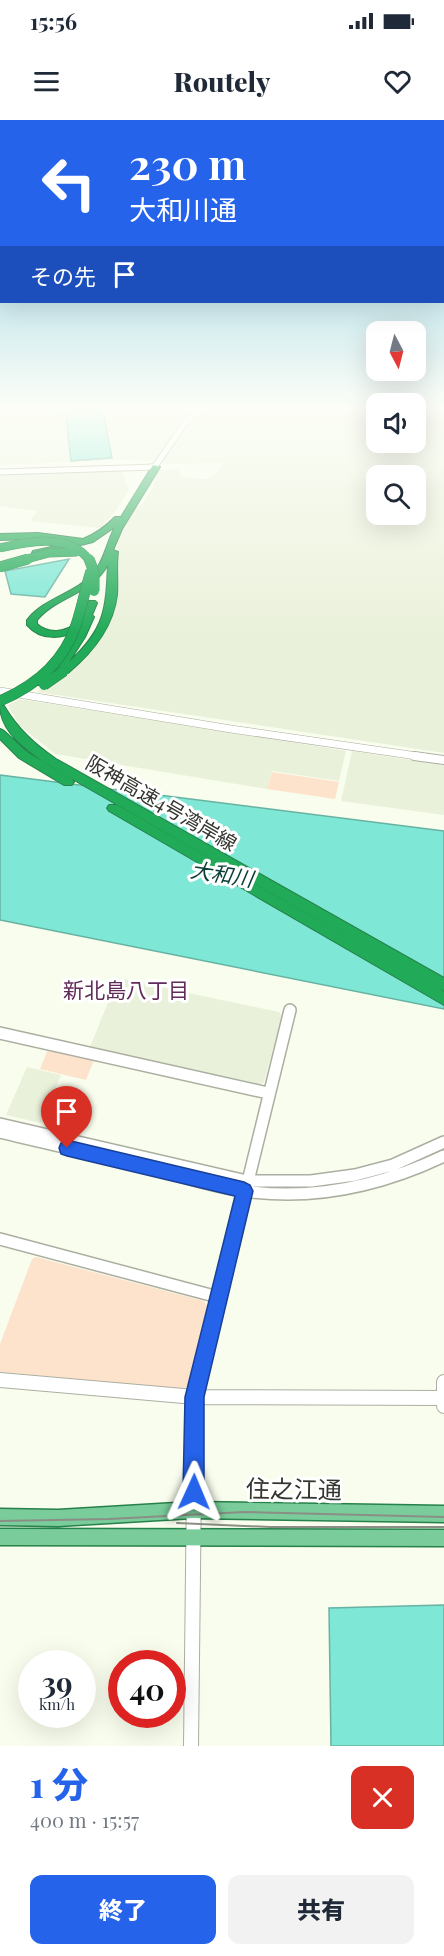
<!DOCTYPE html>
<html lang="ja">
<head>
<meta charset="utf-8">
<style>
	:root { --surface:#fff; --page:#f2f2f3; --text:#1f2937; --muted:#747a83; --accent:#2563eb }
	body { margin:0; font-family:"Playfair Display","Noto Sans JP",serif; background:var(--page); color:var(--text); height:100vh; display:flex; flex-direction:column; font-size:22px; white-space:nowrap }
	* { box-sizing:border-box; margin:0 }
	p { font-size:20px; color:var(--muted) }
	.icon { flex:none; width:33px; height:33px; fill:none; stroke:currentColor; stroke-width:2; stroke-linecap:round; stroke-linejoin:round }
	.map { position:relative; height:1626px; overflow:hidden }
	.details { display:flex; flex-direction:column; background:var(--surface); flex:1 }
	.details>* { flex:none }
	.top-card { position:absolute; left:0px; top:0px; width:444px; height:183px; box-shadow:0 6px 24px #0002; background:#2563eb; color:#fff; overflow:hidden }
	.needle { width:39px; rotate:173deg }
	.tools { position:absolute; left:366px; top:201px; display:grid; gap:12px }
	.tools a { display:grid; place-items:center; width:60px; height:60px; border-radius:12px; background:var(--surface); box-shadow:0 6px 24px #0002; font-size:30px }
	.speed { position:absolute; left:18px; top:1530px; display:flex; gap:12px; font-size:30px; font-weight:700; text-align:center }
	.speed>* { display:grid; place-content:center; width:78px; height:78px; border-radius:50%; background:var(--surface); box-shadow:0 6px 24px #0002; line-height:1 }
	.speed small { font-size:15px; font-weight:400 }
	.speed .limit { border:9px solid #d22; background:#fff; color:#111 }
	.pin { position:absolute; display:grid; place-items:center; width:51px; height:51px; color:#fff; margin:-62px -26px; border-radius:50% 50% 50% 0; rotate:-45deg; box-shadow:0 0 6px #0007 }
	.pin .icon { rotate:45deg }
	.me { position:absolute; width:66px; margin:-33px; rotate:1deg; stroke-linejoin:round; filter:drop-shadow(0 0 4px #0008) }
	.turn { display:flex; align-items:center; gap:21px; height:126px; padding:0 30px; font-size:27px }
	.turn .icon { width:78px; height:78px; stroke-width:2.5 }
	.turn b { display:block; font-size:42px; line-height:51px }
	.then { display:flex; align-items:center; height:57px; padding:0 30px; background:#0003; gap:12px; font-size:22px }
	.round { display:grid; place-items:center; flex:none; width:63px; height:63px; border-radius:12px; background:var(--page) }
	.overview { display:flex; align-items:center; justify-content:space-between; height:102px; padding:0 30px }
	h1 { font-size:36px; font-weight:800; line-height:45px; color:var(--accent) }
	.primary-button { display:flex; gap:12px; margin-top:auto; padding:12px 30px }
	.primary-button a { flex:1; height:69px; border-radius:12px; background:var(--accent); color:#fff; font-size:24px; font-weight:800; line-height:69px; text-align:center }
	.primary-button a+a { background:var(--page); color:var(--text) }
	.status { display:flex; justify-content:space-between; align-items:center; height:42px; padding:0 30px; background:var(--surface); direction:ltr }
	.status svg { height:16px; fill:currentColor }
	header { display:flex; justify-content:space-between; align-items:center; height:78px; padding:0 30px; background:var(--surface); font-size:27px; font-weight:800 }
	.map>svg:first-child { display:block }
</style>
</head>
<body>
<div class="status"><b>15:56</b><svg viewBox="0 0 49 12"><path d="M0 12V9h3v3zM5 12V6h3v6zM10 12V3h3v9zM15 12V0h3v12zM26 1h20v11H26zM47 4h2v5h-2z"/></svg></div>
<header><svg class="icon" aria-label="menu" viewBox="0 0 24 24"><path d="M4 6h16M4 12h16M4 18h16"/></svg>Routely<svg class="icon" aria-label="heart" viewBox="0 0 24 24"><path d="M12 20l-8-8c-3-5 5-10 8-4 3-6 11-1 8 4z"/></svg></header>
<div class="map">
<svg width="444" height="1626" viewBox="0 0 444 1626">
	<rect width="100%" height="100%" fill="#f8fded"/>
	<path fill="#eaf1da" fill-rule="evenodd" d="M 0,286 L 42,286 L 44,289 L 55,289 L 56,294 L 66,295 L 71,342 L 0,345 Z
		M 103,286 L 376,286 L 376,322 L 416,322 L 416,286 L 444,286 L 444,633 L 37,572 L 87,535 L 106,507 L 118,422 L 124,406 L 133,391 L 142,384 L 153,367 L 157,350 L 178,349 L 182,357 L 206,359 L 216,355 L 222,343 L 166,344 L 156,341 L 114,340 ZM 376,356 L 416,356 L 416,394 L 376,394 Z
		M 121,349 L 129,370 L 114,393 L 100,408 L 30,401 L 37,391 L 0,386 L 0,354 Z
		M 20,579 L 346,631 L 339,661 L 272,651 L 267,669 L 55,634 L 19,605 L 8,585 Z
		M 352,631 L 444,645 L 444,695 L 341,681 Z
		M 118,858 L 279,892 L 282,896 L 264,962 L 260,965 L 90,927 Z
		M 27,947 L 61,955 L 41,1003 L 6,995 Z"/>
	<path fill="#fee3cc" d="M 272,652 L 339,662 L 335,679 L 267,669 Z
		M 48,929 L 94,940 L 86,960 L 40,949 Z
		M 36,1137 L 204,1181 L 207,1186 L 189,1264 L 184,1269 L 0,1252 L 0,1224 L 32,1139 Z"/>
	<path fill="#7ee7d5" stroke="#68b2a3" stroke-width="1.5" d="M 55,286 L 102,286 L 112,338 L 71,341 L 66,295 L 56,293 Z
		M 69,439 L 45,477 L 11,474 L 5,451 Z
		M 0,655 L 444,711 L 444,889 L 0,800 Z
		M 444,1485 L 444,1626 L 331,1626 L 329,1488 Z"/>
	<g fill="none" stroke-linecap="round" stroke-linejoin="round">
		<defs>
			<path id="tertiary-far4" d="M 416,287 L 442,286
				M 151,347 L 156,345 L 187,300 L 210,286
				M 0,352 L 156,347 L 156,345"/>
			<path id="tertiary-far3" d="M 0,571 L 231,609 L 424,637"/>
			<path id="tertiary-far2" d="M 414,636 L 444,640"/>
			<path id="tertiary-far1" d="M 0,913 L 268,973
				M 0,1004 L 247,1061 L 311,1061 L 355,1055 L 393,1045 L 444,1022
				M 0,1012 C 50,1024 101,1035 151,1048 C 182,1056 213,1067 244,1071 C 314,1081 381,1066 444,1036
				M 0,1119 L 218,1177
				M 211,1212 L 290,890"/>
			<path id="tertiary" d="M 0,1260 L 195,1277 L 444,1278
				M 444,1262 L 444,1286
				M 191,1626 L 195,1277 L 211,1211"/>
			<path id="primary" d="M 193,1382 L 444,1386 L 444,1402 L 193,1398 L 58,1406 L 0,1405 L 0,1389 L 58,1390 Z
				M 0,1409 L 444,1410 L 444,1426 L 0,1425 Z"/>
			<path id="motorway" d="M 153,345 L 160,347 L 122,409 L 113,430 L 118,432 C 116,446 118,460 117,475 C 113,508 92,533 68,553 L 59,552 L 42,565 L 34,565 L 34,561 C 54,547 69,532 79,510 C 62,519 41,521 27,505 L 27,500 C 44,478 74,474 93,454 C 104,442 107,421 115,407 L 93,422 L 36,436 L 32,433 L 33,431 L 74,422 L 38,419 L 0,420 L 0,414 L 38,413 L 83,419 C 96,414 105,407 115,397 L 121,397 ZM 108,444 C 106,490 105,509 69,542 L 85,517 L 94,497 L 92,495 L 97,483 L 95,481 L 89,481 C 85,488 83,497 77,502 C 66,513 48,514 37,504 L 37,500 C 57,476 93,474 108,444 Z
				M 0,585 L 4,586 C 18,609 34,624 56,639 L 444,858 L 444,871 L 440,869 L 444,872 L 444,885 L 109,691 L 107,688 L 109,685 L 117,685 L 386,839 L 48,645 C 27,630 0,612 0,585 Z
				M 0,609 L 4,611 L 27,632 L 72,659 L 74,662 L 72,665 L 64,665 L 19,638 L 0,619 Z"/>
		</defs>
		<use href="#tertiary-far4" stroke="#abafa1" stroke-width="7"/>
		<use href="#tertiary-far3" stroke="#abafa1" stroke-width="8"/>
		<use href="#tertiary-far2" stroke="#abafa1" stroke-width="10"/>
		<use href="#tertiary-far1" stroke="#abafa1" stroke-width="14"/>
		<use href="#tertiary" stroke="#abafa1" stroke-width="16"/>
		<use href="#primary" stroke="#27814a" stroke-width="3"/>
		<use href="#motorway" stroke="#27814a" stroke-width="2"/>
		<use href="#tertiary-far4" stroke="#fff" stroke-width="5"/>
		<use href="#tertiary-far3" stroke="#fff" stroke-width="7"/>
		<use href="#tertiary-far2" stroke="#fff" stroke-width="8"/>
		<use href="#tertiary-far1" stroke="#fff" stroke-width="11"/>
		<use href="#tertiary" stroke="#fff" stroke-width="14"/>
		<use href="#primary" fill="#7acc9b" fill-rule="evenodd"/>
		<use href="#motorway" fill="#21aa58" fill-rule="evenodd"/>
		<path stroke="#8b8e84" stroke-width="2" d="M 0,1401 L 109,1399 L 244,1392 L 444,1397
			M 177,1403 L 270,1407 L 444,1407"/>
		<defs>
			<path id="motorway-bridge-far1" d="M 0,428 C 29,421 69,413 89,440
				M 23,440 L 49,433 L 77,432"/>
			<path id="motorway-bridge" d="M 89,439 L 94,452 L 94,471
				M 0,447 L 28,439
				M 44,565 L 64,551
				M 0,581 C 35,566 64,542 76,505 C 82,487 85,469 91,451"/>
		</defs>
		<use href="#motorway-bridge-far1" stroke="#27814a" stroke-width="9" stroke-linecap="butt"/>
		<use href="#motorway-bridge" stroke="#27814a" stroke-width="11" stroke-linecap="butt"/>
		<use href="#motorway-bridge-far1" stroke="#21aa58" stroke-width="8"/>
		<use href="#motorway-bridge" stroke="#21aa58" stroke-width="10"/>
	</g>
	<linearGradient id="sky" x2="0" y2="1"><stop stop-color="#7dc8e0"/><stop offset="0.56" stop-color="#fcfef7"/><stop offset="1" stop-color="#fcfef7" stop-opacity="0"/></linearGradient>
	<rect width="444" height="514" fill="url(#sky)"/>
	<path fill="#2563eb" stroke="#184099" stroke-width="1.5" d="M 67,1020 L 244,1062 L 250,1065 L 253,1071 L 204,1277 L 204,1372 L 201,1379 L 194,1382 L 186,1379 L 183,1372 L 185,1277 L 235,1076 L 67,1036 L 61,1034 L 59,1028 L 61,1023 Z"/>
	<g text-anchor="middle" dominant-baseline="central" stroke-width="6" stroke-linejoin="round" paint-order="stroke">
		<g font-size="20" fill="#33352f" stroke="#fff">
			<text transform="translate(162 682) rotate(30)">阪神高速4号湾岸線</text>
		</g>
		<g font-size="21" font-style="italic" fill="#0a3d36" stroke="#fff">
			<text transform="translate(222 753) rotate(9)">大和川</text>
		</g>
		<g font-size="21" fill="#602b59" stroke="#fff">
			<text x="126" y="869">新北島八丁目</text>
		</g>
		<g font-size="24" fill="#33352f" stroke="#fff">
			<text transform="translate(294 1368) rotate(1)">住之江通</text>
		</g>
	</g>
</svg>
<div class="tools">
<a><svg class="needle" viewBox="-14 -14 28 28"><path d="M0-13l5 13h-10z" fill="#e53935"/><path d="M0 13l5-13h-10z" fill="#747a83"/></svg></a>
<a><svg class="icon" aria-label="sound" viewBox="0 0 24 24"><path d="M4 9h4l5-4v14l-5-4H4zM17 9q2 3 0 6"/></svg></a>
<a><svg class="icon" aria-label="search" viewBox="0 0 24 24"><circle cx="10" cy="10" r="6"/><path d="M15 15l6 6"/></svg></a>
</div>
<div class="speed"><div>39<small>km/h</small></div><div class="limit">40</div></div>
<div class="pin" style="left:67px;top:1028px;background:#d93025"><svg class="icon" aria-label="arrive" viewBox="0 0 24 24"><path d="M6 21V4h12l-3 4 3 4H6"/></svg></div>
<svg class="me" style="left:194px;top:1372px" viewBox="-20 -20 40 40"><path d="M0-17L14 15 0 8-14 15z" fill="#2563eb" stroke="#fff" stroke-width="4"/></svg>
<div class="top-card">
<div class="turn"><svg class="icon" aria-label="left" viewBox="0 0 24 24"><path d="M17 20v-9H6M10 6l-5 5 5 5"/></svg><div><b>230 m</b>大和川通</div></div>
<div class="then">その先<svg class="icon" aria-label="arrive" viewBox="0 0 24 24"><path d="M6 21V4h12l-3 4 3 4H6"/></svg></div>
</div>
</div>
<section class="details">
<div class="overview"><div><h1>1 分</h1><p>400 m · 15:57</p></div><a class="round" style="background:#d93025;color:#fff"><svg class="icon" aria-label="close" viewBox="0 0 24 24"><path d="M6 6l12 12M18 6L6 18"/></svg></a></div>
<div class="primary-button"><a>終了</a><a>共有</a></div>
</section>
</body>
</html>
